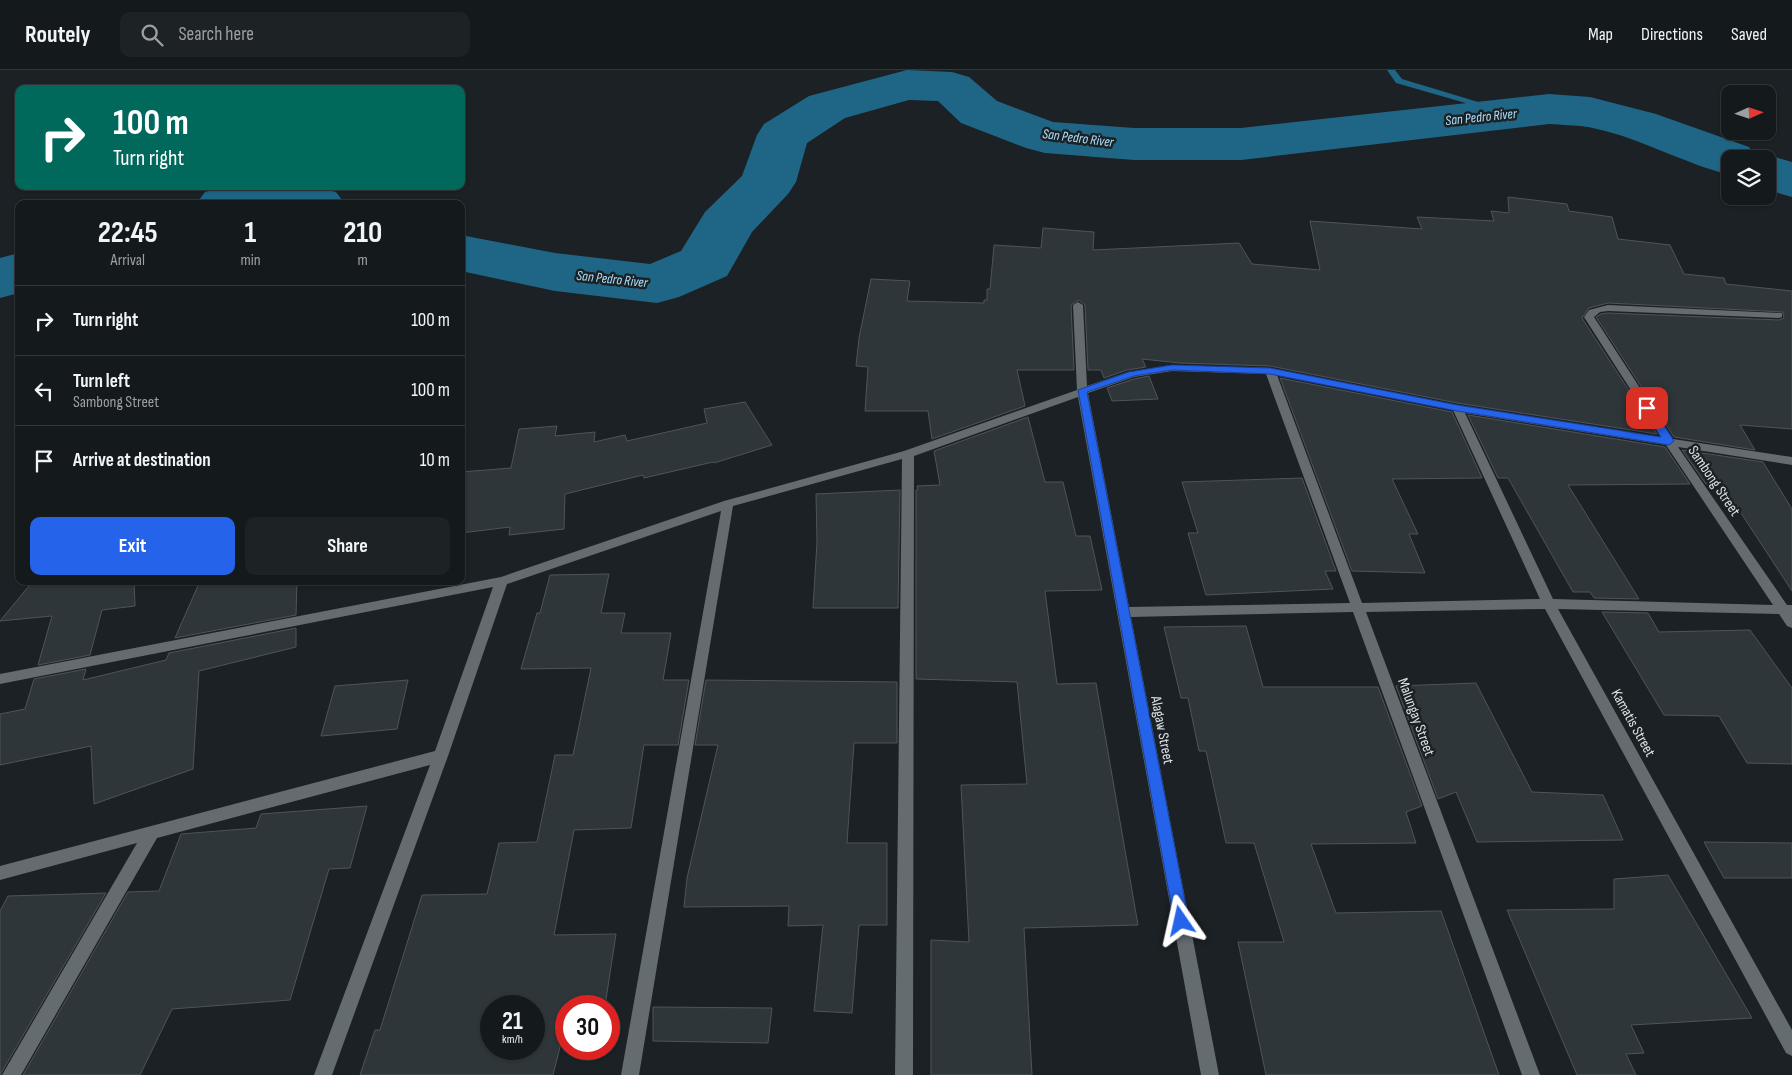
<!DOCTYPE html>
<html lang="en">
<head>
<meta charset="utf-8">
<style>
	:root { --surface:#14191b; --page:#1d2224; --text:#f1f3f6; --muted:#9da0a3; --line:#33383a; --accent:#2563eb }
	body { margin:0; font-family:"Sofia Sans Condensed",sans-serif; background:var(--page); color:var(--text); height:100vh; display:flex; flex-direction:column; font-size:19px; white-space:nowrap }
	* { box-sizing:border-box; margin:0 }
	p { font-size:16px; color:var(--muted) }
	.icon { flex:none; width:28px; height:28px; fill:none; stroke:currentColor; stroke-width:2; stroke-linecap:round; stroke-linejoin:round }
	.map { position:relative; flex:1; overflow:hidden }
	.sheet { position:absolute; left:15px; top:130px; width:450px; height:385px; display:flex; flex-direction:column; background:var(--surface); border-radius:10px; box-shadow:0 1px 4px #0004,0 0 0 1px var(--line) }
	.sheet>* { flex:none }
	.banner { position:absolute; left:15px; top:15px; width:450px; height:105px; border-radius:10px; box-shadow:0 1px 4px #0004,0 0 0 1px var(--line); background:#00695c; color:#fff; overflow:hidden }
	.needle { width:32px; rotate:87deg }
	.buttons { position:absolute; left:1721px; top:15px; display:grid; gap:10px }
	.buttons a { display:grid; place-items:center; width:55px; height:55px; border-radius:10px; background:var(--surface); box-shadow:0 1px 4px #0004,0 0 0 1px var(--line); font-size:25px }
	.speed { position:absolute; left:480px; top:925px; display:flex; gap:10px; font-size:25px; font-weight:700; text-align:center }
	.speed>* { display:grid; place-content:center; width:65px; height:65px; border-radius:50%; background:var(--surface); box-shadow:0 1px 4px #0004,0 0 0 1px var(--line); line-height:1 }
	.speed small { font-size:12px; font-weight:400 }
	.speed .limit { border:8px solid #d22; background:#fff; color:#111 }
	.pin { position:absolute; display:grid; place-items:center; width:42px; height:42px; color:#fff; margin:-21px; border-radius:10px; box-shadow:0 2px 8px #0006 }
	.me { position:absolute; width:55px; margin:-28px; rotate:349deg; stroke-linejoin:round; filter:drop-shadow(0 0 4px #0008) }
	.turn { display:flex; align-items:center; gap:18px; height:105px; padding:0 15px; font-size:22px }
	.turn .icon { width:65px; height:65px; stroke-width:2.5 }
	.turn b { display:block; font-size:35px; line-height:42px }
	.eta { display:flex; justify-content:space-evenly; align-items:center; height:85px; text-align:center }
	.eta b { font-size:30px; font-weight:700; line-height:35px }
	.cta { display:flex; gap:10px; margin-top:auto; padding:10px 15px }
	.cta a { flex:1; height:58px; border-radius:10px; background:var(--accent); color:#fff; font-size:20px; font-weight:700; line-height:58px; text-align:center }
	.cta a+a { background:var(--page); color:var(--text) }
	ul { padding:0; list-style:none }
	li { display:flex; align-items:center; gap:15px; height:70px; padding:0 15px; border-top:1px solid var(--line) }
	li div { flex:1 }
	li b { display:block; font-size:19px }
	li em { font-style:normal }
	header { display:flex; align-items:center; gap:30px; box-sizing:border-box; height:70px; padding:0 25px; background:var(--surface); border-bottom:1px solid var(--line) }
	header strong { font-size:24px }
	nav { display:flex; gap:28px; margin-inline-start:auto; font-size:18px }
	.search { width:350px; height:45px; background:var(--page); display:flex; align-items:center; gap:12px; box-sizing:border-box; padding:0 18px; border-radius:10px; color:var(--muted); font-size:19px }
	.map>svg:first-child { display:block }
</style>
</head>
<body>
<header>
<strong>Routely</strong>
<div class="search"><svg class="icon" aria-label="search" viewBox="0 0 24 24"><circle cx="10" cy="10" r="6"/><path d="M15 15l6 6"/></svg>Search here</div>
<nav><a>Map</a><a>Directions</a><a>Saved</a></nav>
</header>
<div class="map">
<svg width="1792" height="1005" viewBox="0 0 1792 1005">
	<rect width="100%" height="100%" fill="#1b2124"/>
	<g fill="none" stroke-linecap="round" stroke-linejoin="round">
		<path fill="#1f6686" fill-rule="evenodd" d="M 1387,0 L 1395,0 L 1402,9 L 1518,44 L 1511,46 L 1396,13 Z"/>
		<path fill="#1f6686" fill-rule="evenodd" d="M 907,0 L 952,2 L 969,7 L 997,31 L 1053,52 L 1134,58 L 1241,58 L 1549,24 L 1590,27 L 1656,44 L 1749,77 L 1757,88 L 1768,85 L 1792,92 L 1792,127 L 1768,120 L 1768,89 L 1730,89 L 1730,105 C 1682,93 1637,66 1588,57 C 1575,55 1562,55 1549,54 L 1241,90 L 1134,90 L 1045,83 L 1026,78 L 961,53 L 938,31 L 909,30 L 845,48 L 807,73 L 796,112 L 788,124 L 752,162 L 727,206 L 679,227 L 657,233 L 555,221 L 461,201 L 461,165 L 555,183 L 650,194 L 681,181 L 705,142 L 742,106 L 757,65 L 764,54 L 809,26 Z
			M 227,116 L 313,116 L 336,122 L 345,134 L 196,134 L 205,122 Z
			M 19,183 L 19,223 L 0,228 L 0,188 Z"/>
	</g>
	<path fill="#2f3639" stroke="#4e5458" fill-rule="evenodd" d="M 1508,127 L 1567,134 L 1569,141 L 1612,147 L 1618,169 L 1670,175 L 1684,204 L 1724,208 L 1726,214 L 1792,221 L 1792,359 L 1740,355 L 1755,380 L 1674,367 L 1596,247 L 1601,244 L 1608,243 L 1779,250 L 1784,248 L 1783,242 L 1608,233 L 1589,238 L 1582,248 L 1657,364 L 1457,333 L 1270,296 L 1180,293 L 1142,289 L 1146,297 L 1127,300 L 1104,308 L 1101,300 L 1088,300 L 1085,235 L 1079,230 L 1071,235 L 1074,300 L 1017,300 L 1025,336 L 932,369 L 928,341 L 865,341 L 868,297 L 856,296 L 859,268 L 871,209 L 910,211 L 907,231 L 984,233 L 984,230 L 987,230 L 987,219 L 990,219 L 994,175 L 1041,178 L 1043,158 L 1094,162 L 1093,180 L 1239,173 L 1252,194 L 1320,200 L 1310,151 L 1422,159 L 1417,147 L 1494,151 L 1491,141 L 1509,143 Z
		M 1149,306 L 1158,329 L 1112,331 L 1107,318 L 1134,309 Z
		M 1280,308 L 1452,342 L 1482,408 L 1392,409 L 1418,464 L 1409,464 L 1425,503 L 1352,501 Z
		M 745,332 L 772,375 L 714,393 L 713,392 L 644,408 L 643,405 L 565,424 L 564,459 L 509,465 L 510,457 L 461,463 L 461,402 L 511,398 L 519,359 L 557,356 L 555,366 L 595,362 L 594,372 L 625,365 L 627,371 L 707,353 L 704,339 Z
		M 1468,345 L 1665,377 L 1690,414 L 1568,415 L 1639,529 L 1594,528 L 1590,522 L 1573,522 L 1508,408 L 1498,408 Z
		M 1028,347 L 1045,412 L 1063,412 L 1076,466 L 1090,466 L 1102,520 L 1045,521 L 1057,614 L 1096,613 L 1138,855 L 1024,858 L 1032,1005 L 931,1005 L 931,870 L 969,872 L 961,715 L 1027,714 L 1017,612 L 916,609 L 916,420 L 918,419 L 917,416 L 940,415 L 934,381 Z
		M 1682,380 L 1763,392 L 1792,439 L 1792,521 L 1722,414 L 1706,414 Z
		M 1302,408 L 1336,501 L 1325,501 L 1333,519 L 1206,525 L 1188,463 L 1198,463 L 1182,412 Z
		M 900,420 L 898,538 L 813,538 L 817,472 L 816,424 Z
		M 609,504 L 601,543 L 625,543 L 621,563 L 671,563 L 663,610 L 689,610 L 678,675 L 644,675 L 631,758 L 574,760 L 554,865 L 616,864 L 605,936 L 566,936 L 566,953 L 553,1005 L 360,1005 L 375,960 L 380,960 L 422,825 L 487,824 L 499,773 L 537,772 L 555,685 L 573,685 L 591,598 L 521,599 L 537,543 L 540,543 L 550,505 ZM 491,936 L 534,936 L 534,979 L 491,979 Z
		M 33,511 L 134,511 L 135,536 L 102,540 L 90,585 L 38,595 L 52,546 L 0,551 Z
		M 200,511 L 297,511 L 296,545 L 175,568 Z
		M 1602,542 L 1648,543 L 1659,562 L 1750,560 L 1792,618 L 1792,694 L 1747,693 L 1719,646 L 1664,645 Z
		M 1246,556 L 1263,617 L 1378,617 L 1422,736 L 1406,742 L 1416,773 L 1311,774 L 1336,843 L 1441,841 L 1499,1005 L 1266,1005 L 1238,872 L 1284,872 L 1254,773 L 1226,773 L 1206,681 L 1199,681 L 1188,628 L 1181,628 L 1164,557 Z
		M 296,558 L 296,577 L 199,601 L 193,699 L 94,734 L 91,676 L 0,695 L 0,644 L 25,639 L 34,609 L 86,599 L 83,610 L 166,590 L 169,583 Z
		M 408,610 L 397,659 L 321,666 L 335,616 Z
		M 706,610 L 897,612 L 897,673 L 854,673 L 847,773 L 887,773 L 887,855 L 859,855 L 852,943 L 814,941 L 823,855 L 788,856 L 789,836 L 684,837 L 687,808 L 718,675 L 695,675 Z
		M 1476,613 L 1532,722 L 1603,725 L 1623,770 L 1477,772 L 1456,722 L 1438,729 L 1396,616 Z
		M 367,736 L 350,798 L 329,799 L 290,930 L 172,939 L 140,1005 L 23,1005 L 128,822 L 159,821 L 181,764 L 256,758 L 261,744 Z
		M 1704,772 L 1792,773 L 1792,808 L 1724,808 Z
		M 1668,805 L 1752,948 L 1631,955 L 1644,983 L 1626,984 L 1636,1005 L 1577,1005 L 1507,840 L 1614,839 L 1614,809 Z
		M 106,823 L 0,1005 L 0,841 L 8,826 Z
		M 653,937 L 772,938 L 768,973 L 653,971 Z"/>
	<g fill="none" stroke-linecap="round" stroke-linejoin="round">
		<path fill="#656c70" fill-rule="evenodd" d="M 1078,232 L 1083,235 L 1087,316 L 1128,302 L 1172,295 L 1270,298 L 1457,335 L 1661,367 L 1584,247 L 1589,240 L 1608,235 L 1782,243 L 1782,247 L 1779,248 L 1608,241 L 1600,242 L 1594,247 L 1673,369 L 1792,387 L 1792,395 L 1678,377 L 1787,535 L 1792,535 L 1792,558 L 1787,556 L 1779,544 L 1558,539 L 1792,960 L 1792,986 L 1786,983 L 1545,539 L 1366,542 L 1540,1005 L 1522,1005 L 1353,542 L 1131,547 L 1219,1005 L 1201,1005 L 1078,327 L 914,386 L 913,1005 L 895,1005 L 902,389 L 733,436 L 639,1005 L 621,1005 L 721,441 L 507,514 L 448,686 L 332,1005 L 314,1005 L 430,695 L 157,768 L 21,1005 L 2,1005 L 137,773 L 0,810 L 0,796 L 435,681 L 493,517 L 0,614 L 0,604 L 501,507 L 724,431 L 904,381 L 1077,320 L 1073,235 ZM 1172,301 L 1266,304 L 1350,533 L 1129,537 L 1088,323 L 1134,307 ZM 1277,305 L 1453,340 L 1540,529 L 1362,533 ZM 1465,343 L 1666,375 L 1773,535 L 1553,529 Z"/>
	</g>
	<path fill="#2563eb" stroke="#184099" d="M 1172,295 L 1270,298 L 1457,335 L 1661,367 L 1642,338 L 1647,335 L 1651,336 L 1674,371 L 1669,375 L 1457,341 L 1270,304 L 1172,300 L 1134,306 L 1087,322 L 1189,851 L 1186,856 L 1181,858 L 1176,856 L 1174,851 L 1078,320 L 1129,302 Z"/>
	<g text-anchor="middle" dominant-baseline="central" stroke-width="5" stroke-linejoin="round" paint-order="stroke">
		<g font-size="14" font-style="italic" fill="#aae0fe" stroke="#1b2124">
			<text transform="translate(1481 47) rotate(-6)">San Pedro River</text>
			<text transform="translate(1078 68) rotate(7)">San Pedro River</text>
			<text transform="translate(612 209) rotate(6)">San Pedro River</text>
		</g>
		<g font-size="15" fill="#dde1e3" stroke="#1b2124">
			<text transform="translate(1714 411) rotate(56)">Sambong Street</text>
			<text transform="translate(1416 647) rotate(70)">Malungay Street</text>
			<text transform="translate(1633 653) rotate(61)">Kamatis Street</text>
			<text transform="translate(1162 660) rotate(79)">Alagaw Street</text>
		</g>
	</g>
</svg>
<div class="buttons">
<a><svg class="needle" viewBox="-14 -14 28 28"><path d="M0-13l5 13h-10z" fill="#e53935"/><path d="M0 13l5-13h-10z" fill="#9da0a3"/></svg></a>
<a><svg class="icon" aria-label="layers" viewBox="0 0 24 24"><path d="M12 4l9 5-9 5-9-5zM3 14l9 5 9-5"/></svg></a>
</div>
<div class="speed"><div>21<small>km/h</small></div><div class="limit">30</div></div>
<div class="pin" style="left:1647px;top:338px;background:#d93025"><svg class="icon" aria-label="arrive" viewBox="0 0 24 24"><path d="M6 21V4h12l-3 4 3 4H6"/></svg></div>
<svg class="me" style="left:1181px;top:851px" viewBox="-20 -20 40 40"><path d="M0-17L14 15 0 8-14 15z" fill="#2563eb" stroke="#fff" stroke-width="4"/></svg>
<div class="banner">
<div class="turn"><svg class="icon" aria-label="right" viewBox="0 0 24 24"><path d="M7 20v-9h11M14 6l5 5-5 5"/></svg><div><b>100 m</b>Turn right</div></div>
</div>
<section class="sheet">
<div class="eta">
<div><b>22:45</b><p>Arrival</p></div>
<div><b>1</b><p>min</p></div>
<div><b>210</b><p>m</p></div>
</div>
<ul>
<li><svg class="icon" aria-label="right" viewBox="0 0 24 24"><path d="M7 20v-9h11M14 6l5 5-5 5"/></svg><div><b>Turn right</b></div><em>100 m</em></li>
<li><svg class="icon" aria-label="left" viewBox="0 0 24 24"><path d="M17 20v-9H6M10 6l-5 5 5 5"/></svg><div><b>Turn left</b><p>Sambong Street</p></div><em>100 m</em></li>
<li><svg class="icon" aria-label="arrive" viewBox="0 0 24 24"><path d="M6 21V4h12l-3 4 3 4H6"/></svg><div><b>Arrive at destination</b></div><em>10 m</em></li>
</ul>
<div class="cta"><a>Exit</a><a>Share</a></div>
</section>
</div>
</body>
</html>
